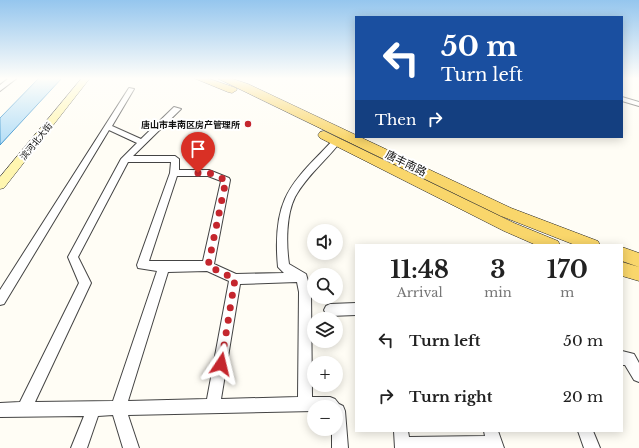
<!DOCTYPE html>
<html lang="en">
<head>
<meta charset="utf-8">
<style>
	:root { --surface:#fff; --page:#f6f6f6; --text:#222; --muted:#767676 }
	body { margin:0; font-family:"Libre Baskerville","Noto Sans SC",serif; background:var(--page); color:var(--text); height:100vh; display:flex; flex-direction:column; font-size:15px; white-space:nowrap }
	* { box-sizing:border-box; margin:0 }
	p { font-size:13px; color:var(--muted) }
	.icon { flex:none; width:22px; height:22px; fill:none; stroke:currentColor; stroke-width:2; stroke-linecap:round; stroke-linejoin:round }
	.map { position:relative; flex:1; overflow:hidden }
	.side { position:absolute; left:355px; top:244px; width:268px; height:188px; display:flex; flex-direction:column; background:var(--surface); border-radius:0px; box-shadow:0 2px 10px #0003 }
	.side>* { flex:none }
	.hud { position:absolute; left:355px; top:16px; width:268px; height:122px; border-radius:0px; box-shadow:0 2px 10px #0003; background:#1a4fa0; color:#fff; overflow:hidden }
	.controls { position:absolute; left:307px; top:224px; display:grid; gap:8px }
	.controls a { display:grid; place-items:center; width:36px; height:36px; border-radius:50%; background:var(--surface); box-shadow:0 2px 10px #0003; font-size:20px }
	.pin { position:absolute; display:grid; place-items:center; width:34px; height:34px; color:#fff; margin:-41px -17px; border-radius:50% 50% 50% 0; rotate:-45deg; box-shadow:0 0 4px #0007 }
	.pin .icon { rotate:45deg }
	.me { position:absolute; width:44px; margin:-22px; rotate:10deg; stroke-linejoin:round; filter:drop-shadow(0 0 3px #0008) }
	.turn { display:flex; align-items:center; gap:14px; height:84px; padding:0 20px; font-size:18px }
	.turn .icon { width:52px; height:52px; stroke-width:2.5 }
	.turn b { display:block; font-size:28px; line-height:34px }
	.then { display:flex; align-items:center; height:38px; padding:0 20px; background:#0003; gap:8px; font-size:15px }
	.eta { display:flex; justify-content:space-evenly; align-items:center; height:68px; text-align:center }
	.eta b { font-size:24px; font-weight:700; line-height:28px }
	ul { padding:0; list-style:none }
	li { display:flex; align-items:center; gap:12px; height:56px; padding:0 20px }
	li div { flex:1 }
	li b { display:block; font-size:15px }
	li em { font-style:normal }
	.map>svg:first-child { display:block }
</style>
</head>
<body>
<div class="map">
<svg width="639" height="448" viewBox="0 0 639 448">
	<rect width="100%" height="100%" fill="#fffdf5"/>
	<path fill="#b9e0f7" stroke="#3f96cf" d="M 39,78 L 62,78 L 0,145 L 0,118 Z"/>
	<g fill="none" stroke-linecap="round" stroke-linejoin="round">
		<defs>
			<path id="minor" d="M 129,88 L 134,89 L 112,126 L 141,139 L 174,107 L 181,109 L 133,156 L 175,156 L 179,159 L 179,170 L 209,170 L 229,178 L 230,180 L 214,264 L 236,274 L 284,273 L 278,267 C 276,246 276,219 285,199 C 295,176 317,158 334,139 L 337,139 L 341,141 C 327,160 307,175 295,197 C 286,215 286,244 289,264 L 306,274 L 311,292 L 312,397 L 330,397 L 335,399 L 339,404 L 343,406 L 345,411 L 348,448 L 332,448 L 332,429 L 336,429 L 336,407 L 314,407 L 314,411 L 128,415 L 139,448 L 123,448 L 113,415 L 98,416 L 87,448 L 71,448 L 84,416 L 0,417 L 0,403 L 20,402 L 79,283 L 68,257 L 121,159 L 137,143 L 109,130 L 4,304 L 0,305 L 0,290 ZM 128,162 L 171,162 L 170,173 L 137,265 L 138,268 L 157,271 L 113,401 L 35,402 L 91,283 L 78,257 ZM 177,176 L 208,176 L 221,181 L 203,261 L 149,261 ZM 207,271 L 229,281 L 207,399 L 128,401 L 168,272 ZM 297,282 L 299,292 L 298,397 L 221,399 L 240,284 Z
				M 622,97 L 639,102 L 639,106 L 622,101 Z
				M 356,303 L 356,315 L 330,316 L 326,314 L 324,310 L 326,306 L 330,304 Z
				M 622,351 L 634,354 L 639,363 L 639,382 L 634,380 L 625,365 L 622,365 Z
				M 394,431 L 408,431 L 409,437 L 485,436 L 484,431 L 498,431 L 504,448 L 395,448 Z
				M 578,431 L 593,431 L 600,448 L 584,448 Z"/>
			<path id="tertiary" d="M 9,78 L 17,78 L 0,91 L 0,85 Z"/>
			<path id="secondary" d="M 82,78 L 90,78 L 4,188 L 0,189 L 0,177 Z"/>
			<path id="primary" d="M 194,78 L 207,78 L 236,88 L 237,90 L 232,93 L 228,92 Z
				M 217,78 L 230,78 L 248,84 L 356,135 L 356,137 L 360,137 L 511,208 L 598,241 L 600,245 L 575,245 L 501,216 Z
				M 324,131 L 514,223 L 558,241 L 560,245 L 536,245 L 504,231 L 320,138 L 318,135 L 320,132 Z
				M 622,247 L 639,253 L 639,267 L 622,261 Z
				M 622,262 L 639,267 L 639,281 L 622,276 Z"/>
		</defs>
		<use href="#minor" stroke="#444" stroke-width="2"/>
		<use href="#tertiary" stroke="#444" stroke-width="2"/>
		<use href="#secondary" stroke="#333" stroke-width="1"/>
		<use href="#primary" stroke="#222" stroke-width="1"/>
		<use href="#minor" fill="#fff" fill-rule="evenodd"/>
		<use href="#tertiary" fill="#fff" fill-rule="evenodd"/>
		<use href="#secondary" fill="#fff6b0" fill-rule="evenodd"/>
		<use href="#primary" fill="#f9d66b" fill-rule="evenodd"/>
	</g>
	<linearGradient id="sky" x2="0" y2="1"><stop stop-color="#95c6ee"/><stop offset="0.56" stop-color="#fffefa"/><stop offset="1" stop-color="#fffefa" stop-opacity="0"/></linearGradient>
	<rect width="639" height="140" fill="url(#sky)"/>
	<g fill="none" stroke-linecap="round" stroke-linejoin="round">
		<path stroke="#c4262e" stroke-width="7" stroke-dasharray="0 12.6" d="M 198,173 L 209,173 L 226,180 L 208,266 L 235,279 L 221,364"/>
	</g>
	<circle fill="#c4262e" stroke="#fff" stroke-width="1.5" cx="248" cy="124" r="4"/>
	<g text-anchor="middle" dominant-baseline="central" stroke-width="4" stroke-linejoin="round" paint-order="stroke">
		<g font-size="9" font-weight="bold" fill="#111" stroke="#fff" text-anchor="end">
			<text x="240" y="124">唐山市丰南区房产管理所</text>
		</g>
		<g font-size="9" fill="#111" stroke="#fff">
			<text transform="translate(36 141) rotate(-51)">滨河北大街</text>
		</g>
		<g font-size="11" fill="#111" stroke="#fff">
			<text transform="translate(406 163) rotate(26)">唐丰南路</text>
		</g>
	</g>
</svg>
<div class="controls">
<a><svg class="icon" aria-label="sound" viewBox="0 0 24 24"><path d="M4 9h4l5-4v14l-5-4H4zM17 9q2 3 0 6"/></svg></a>
<a><svg class="icon" aria-label="search" viewBox="0 0 24 24"><circle cx="10" cy="10" r="6"/><path d="M15 15l6 6"/></svg></a>
<a><svg class="icon" aria-label="layers" viewBox="0 0 24 24"><path d="M12 4l9 5-9 5-9-5zM3 14l9 5 9-5"/></svg></a>
<a>+</a>
<a>−</a>
</div>
<div class="pin" style="left:198px;top:173px;background:#d93025"><svg class="icon" aria-label="arrive" viewBox="0 0 24 24"><path d="M6 21V4h12l-3 4 3 4H6"/></svg></div>
<svg class="me" style="left:221px;top:364px" viewBox="-20 -20 40 40"><path d="M0-17L14 15 0 8-14 15z" fill="#c4262e" stroke="#fff" stroke-width="4"/></svg>
<div class="hud">
<div class="turn"><svg class="icon" aria-label="left" viewBox="0 0 24 24"><path d="M17 20v-9H6M10 6l-5 5 5 5"/></svg><div><b>50 m</b>Turn left</div></div>
<div class="then">Then<svg class="icon" aria-label="right" viewBox="0 0 24 24"><path d="M7 20v-9h11M14 6l5 5-5 5"/></svg></div>
</div>
<section class="side">
<div class="eta">
<div><b>11:48</b><p>Arrival</p></div>
<div><b>3</b><p>min</p></div>
<div><b>170</b><p>m</p></div>
</div>
<ul>
<li><svg class="icon" aria-label="left" viewBox="0 0 24 24"><path d="M17 20v-9H6M10 6l-5 5 5 5"/></svg><div><b>Turn left</b></div><em>50 m</em></li>
<li><svg class="icon" aria-label="right" viewBox="0 0 24 24"><path d="M7 20v-9h11M14 6l5 5-5 5"/></svg><div><b>Turn right</b></div><em>20 m</em></li>
</ul>
</section>
</div>
</body>
</html>
